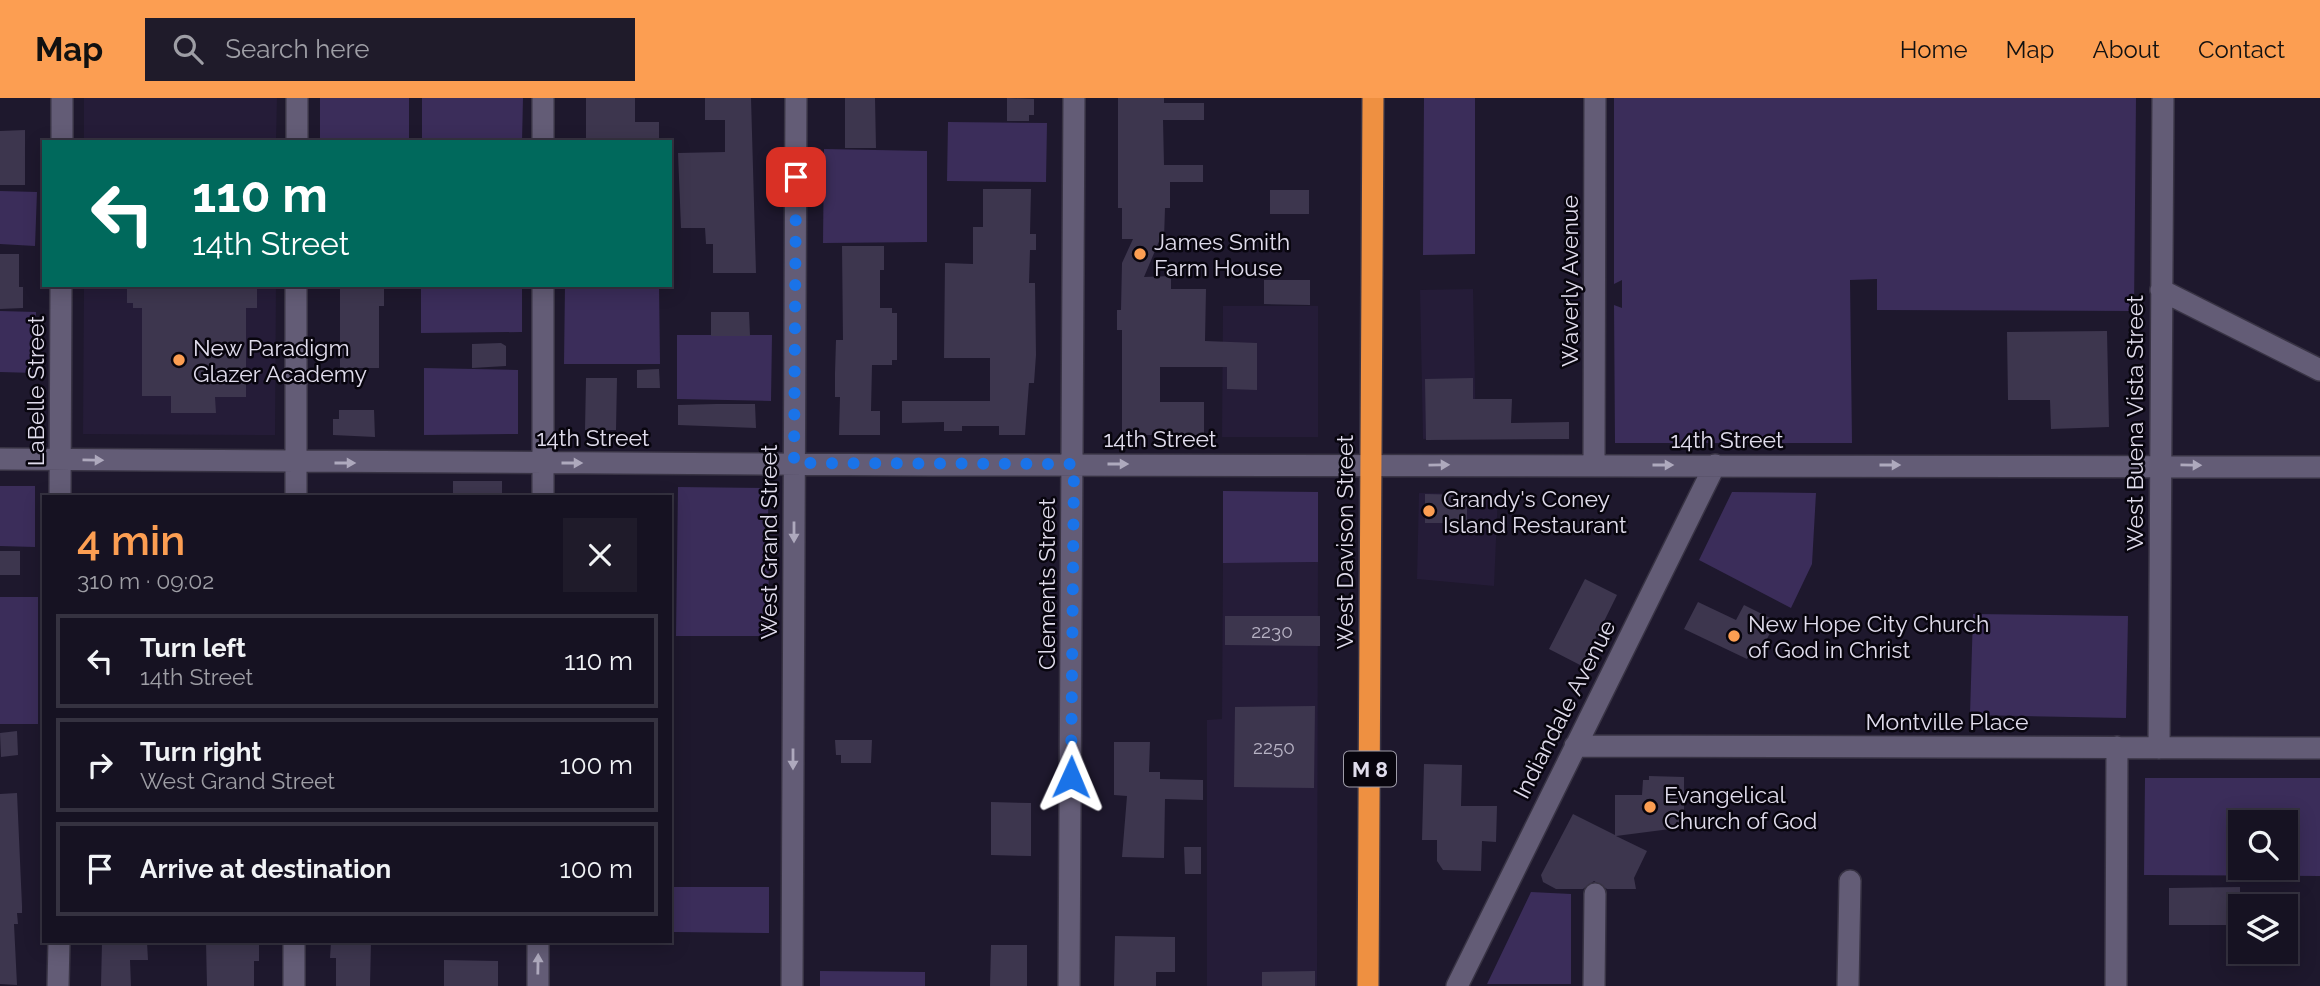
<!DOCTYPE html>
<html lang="en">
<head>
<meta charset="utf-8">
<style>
	:root { --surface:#161222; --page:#1f1b2a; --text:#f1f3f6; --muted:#9e9ea5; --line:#353240; --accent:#fc9e52 }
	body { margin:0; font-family:Raleway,sans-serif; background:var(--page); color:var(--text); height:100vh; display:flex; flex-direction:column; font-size:26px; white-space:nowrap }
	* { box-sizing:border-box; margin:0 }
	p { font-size:23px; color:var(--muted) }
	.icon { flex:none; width:38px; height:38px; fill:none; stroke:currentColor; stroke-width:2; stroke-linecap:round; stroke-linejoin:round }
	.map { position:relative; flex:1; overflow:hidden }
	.panel { position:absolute; left:42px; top:397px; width:630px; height:448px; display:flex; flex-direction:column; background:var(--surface); border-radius:0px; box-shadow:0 4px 18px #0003,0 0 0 2px var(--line) }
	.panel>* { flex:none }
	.banner { position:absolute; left:42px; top:42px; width:630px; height:147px; border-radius:0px; box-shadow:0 4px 18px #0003,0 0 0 2px var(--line); background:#00695c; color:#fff; overflow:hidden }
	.fabs { position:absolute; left:2228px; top:712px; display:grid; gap:14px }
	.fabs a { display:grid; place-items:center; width:70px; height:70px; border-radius:0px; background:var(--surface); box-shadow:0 4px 18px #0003,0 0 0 2px var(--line); font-size:35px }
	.pin { position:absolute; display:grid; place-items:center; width:60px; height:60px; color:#fff; margin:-30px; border-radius:14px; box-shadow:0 4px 10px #0006 }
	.me { position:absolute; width:77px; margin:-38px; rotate:1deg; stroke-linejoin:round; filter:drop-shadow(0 0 5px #0008) }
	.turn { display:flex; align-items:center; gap:24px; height:147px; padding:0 35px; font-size:32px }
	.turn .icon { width:91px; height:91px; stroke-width:2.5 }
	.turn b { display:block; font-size:49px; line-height:60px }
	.round { display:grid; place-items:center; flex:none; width:74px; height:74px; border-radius:0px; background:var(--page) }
	.summary { display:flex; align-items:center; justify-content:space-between; height:119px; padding:0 35px }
	h1 { font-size:42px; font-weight:600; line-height:52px; color:var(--accent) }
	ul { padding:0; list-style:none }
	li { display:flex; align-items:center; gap:21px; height:94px; margin:0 14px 10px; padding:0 21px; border:4px solid var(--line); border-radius:0px }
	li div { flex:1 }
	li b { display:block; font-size:26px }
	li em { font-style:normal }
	header { display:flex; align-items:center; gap:42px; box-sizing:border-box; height:98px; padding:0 35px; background:var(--accent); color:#111 }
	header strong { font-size:33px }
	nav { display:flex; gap:38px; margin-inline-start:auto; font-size:24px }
	.search { width:490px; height:63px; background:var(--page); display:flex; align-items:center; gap:18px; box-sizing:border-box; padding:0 24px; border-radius:0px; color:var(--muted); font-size:26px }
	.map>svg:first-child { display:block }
</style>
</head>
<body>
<header>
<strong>Map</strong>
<div class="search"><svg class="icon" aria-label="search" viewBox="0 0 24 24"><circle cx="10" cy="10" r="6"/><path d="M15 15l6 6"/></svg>Search here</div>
<nav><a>Home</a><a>Map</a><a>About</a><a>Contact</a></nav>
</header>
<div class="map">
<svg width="2320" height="888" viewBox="0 0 2320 888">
	<rect width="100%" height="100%" fill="#1e182d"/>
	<path fill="#251c38" d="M 84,0 L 277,0 L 276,44 L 84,44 Z
		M 84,187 L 276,187 L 275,337 L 83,336 Z
		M 1473,191 L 1476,340 L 1423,341 L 1420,192 Z
		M 1223,208 L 1318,208 L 1318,339 L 1222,339 Z
		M 1419,395 L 1498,396 L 1494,488 L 1417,481 Z
		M 1318,464 L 1317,888 L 1207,888 L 1207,622 L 1222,621 L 1223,465 Z"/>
	<path fill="#3b2d5a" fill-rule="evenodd" d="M 320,0 L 409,0 L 409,44 L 320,44 Z
		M 422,0 L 523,0 L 522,44 L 422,44 Z
		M 1424,0 L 1475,0 L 1475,156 L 1423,157 Z
		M 1614,0 L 2136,0 L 2134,213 L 1877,212 L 1877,181 L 1850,182 L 1852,345 L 1615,345 L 1614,207 L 1622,210 L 1622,182 L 1614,186 Z
		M 948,24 L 1047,25 L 1046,84 L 947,83 Z
		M 824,51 L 927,53 L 927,144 L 823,145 Z
		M 0,93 L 37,94 L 35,148 L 0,146 Z
		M 421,187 L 522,187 L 522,234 L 421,235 Z
		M 565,187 L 659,187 L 660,266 L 564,266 Z
		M 0,213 L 36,214 L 35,275 L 0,274 Z
		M 677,237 L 772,237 L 771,303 L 677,301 Z
		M 424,270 L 518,272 L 518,336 L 424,337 Z
		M 0,388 L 35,388 L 35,449 L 0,448 Z
		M 678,389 L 768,390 L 769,538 L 676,538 Z
		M 1223,393 L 1318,394 L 1318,464 L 1223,465 Z
		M 1732,394 L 1816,395 L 1812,466 L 1791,510 L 1699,462 Z
		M 0,499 L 38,499 L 38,626 L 0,626 Z
		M 1973,516 L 2128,518 L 2126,620 L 1970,617 Z
		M 2145,680 L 2320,680 L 2320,778 L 2144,777 ZM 2240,724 L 2286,724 L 2286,770 L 2240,770 Z
		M 674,789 L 769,789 L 769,835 L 673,834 Z
		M 1531,794 L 1571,796 L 1571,886 L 1487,886 Z
		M 820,873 L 925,874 L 925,888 L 820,888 Z"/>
	<path fill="#3d364e" d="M 586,0 L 635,0 L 635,24 L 659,24 L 659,41 L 586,44 Z
		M 705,0 L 751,0 L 756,175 L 713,175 L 713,146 L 706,146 L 705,130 L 681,130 L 678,55 L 725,54 L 725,22 L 705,22 Z
		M 845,0 L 875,0 L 876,50 L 845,50 Z
		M 1007,0 L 1034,1 L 1034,17 L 1029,17 L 1029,23 L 1007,23 Z
		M 1118,0 L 1164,0 L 1164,5 L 1204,5 L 1204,22 L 1163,22 L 1164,67 L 1203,67 L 1203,84 L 1170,84 L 1170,110 L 1165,110 L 1164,141 L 1160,141 L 1144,179 L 1171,178 L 1171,191 L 1206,191 L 1205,243 L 1257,245 L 1257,292 L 1227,291 L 1227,269 L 1160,269 L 1160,304 L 1204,304 L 1204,337 L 1122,337 L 1122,232 L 1117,232 L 1117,212 L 1121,212 L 1122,165 L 1133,141 L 1122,141 L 1122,110 L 1118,110 Z
		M 25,32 L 25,87 L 0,87 L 0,33 Z
		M 983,91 L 1031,91 L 1030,136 L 1036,136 L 1036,152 L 1030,152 L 1029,185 L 1035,185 L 1036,257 L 1034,285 L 1029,285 L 1025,337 L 999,337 L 999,328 L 962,328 L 962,333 L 944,333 L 944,324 L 902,325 L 902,303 L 990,303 L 990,260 L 944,260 L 945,165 L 973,166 L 973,129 L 983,129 Z
		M 1270,92 L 1309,92 L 1309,116 L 1270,116 Z
		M 842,148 L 884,148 L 884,172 L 880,172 L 880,210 L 892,210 L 892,215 L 897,215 L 897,262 L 892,262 L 892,267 L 872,267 L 871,313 L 880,313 L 880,337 L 839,337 L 840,299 L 835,299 L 835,275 L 836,242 L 843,242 Z
		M 0,156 L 19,156 L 19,189 L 23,189 L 23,210 L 0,211 Z
		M 1264,182 L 1310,182 L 1310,207 L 1264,206 Z
		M 127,187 L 257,187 L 257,210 L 246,210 L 246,299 L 215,299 L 216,315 L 171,315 L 171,298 L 142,298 L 142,210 L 133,210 L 133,205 L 127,205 Z
		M 340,187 L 384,187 L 384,208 L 379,208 L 379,270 L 340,270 Z
		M 711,214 L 749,214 L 750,238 L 711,238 Z
		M 2107,233 L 2109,329 L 2051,331 L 2050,302 L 2008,302 L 2007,234 Z
		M 501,245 L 506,248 L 506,268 L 472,270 L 472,246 Z
		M 659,271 L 660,290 L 637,290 L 637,272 Z
		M 586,280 L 617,280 L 616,332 L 585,332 Z
		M 1473,280 L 1473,301 L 1512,301 L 1511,325 L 1569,324 L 1569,341 L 1426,342 L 1425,281 Z
		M 716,306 L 755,306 L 756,330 L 678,327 L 678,307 Z
		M 339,312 L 374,312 L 375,339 L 333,337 L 333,321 L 339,321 Z
		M 453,383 L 502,383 L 502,399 L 453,399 Z
		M 1425,396 L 1467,397 L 1467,425 L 1425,425 Z
		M 0,453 L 20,453 L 20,477 L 0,477 Z
		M 1585,481 L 1617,497 L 1582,568 L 1549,551 Z
		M 1698,504 L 1736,522 L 1744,507 L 1776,523 L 1763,549 L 1755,545 L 1747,561 L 1684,531 Z
		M 1225,518 L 1320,518 L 1320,548 L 1225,547 Z
		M 1315,608 L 1314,690 L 1234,689 L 1235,609 Z
		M 17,633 L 18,657 L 1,659 L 0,635 Z
		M 835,642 L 872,642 L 871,665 L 841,665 L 841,657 L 836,657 Z
		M 1114,644 L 1150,644 L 1149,674 L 1160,674 L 1160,681 L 1203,682 L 1203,702 L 1165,701 L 1164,760 L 1122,759 L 1127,698 L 1114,697 Z
		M 1424,666 L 1462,667 L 1461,708 L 1497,708 L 1496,744 L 1482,743 L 1481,773 L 1443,772 L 1437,763 L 1437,742 L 1422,742 Z
		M 1649,678 L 1684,679 L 1684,722 L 1678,730 L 1616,738 L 1647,753 L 1634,780 L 1636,791 L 1607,791 L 1594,783 L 1583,791 L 1556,791 L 1543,784 L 1541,777 L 1573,716 L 1615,737 L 1615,697 L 1642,697 L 1643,682 L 1649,682 Z
		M 17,695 L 22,808 L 22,815 L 17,815 L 18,826 L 14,826 L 17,887 L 0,886 L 0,696 Z
		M 991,704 L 1031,705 L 1031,758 L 991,757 Z
		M 1184,749 L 1201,749 L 1201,776 L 1185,776 Z
		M 2240,789 L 2240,827 L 2169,827 L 2169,790 Z
		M 1115,838 L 1175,839 L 1175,874 L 1156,874 L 1156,888 L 1114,888 Z
		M 102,844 L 147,844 L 148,862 L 130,862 L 131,888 L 101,888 Z
		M 206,844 L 259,844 L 259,863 L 254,863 L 254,888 L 207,888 Z
		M 331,844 L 371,844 L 370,888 L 336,888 L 336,860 L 330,860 Z
		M 991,847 L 1027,847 L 1027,888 L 990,888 Z
		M 444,862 L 498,863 L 498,888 L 444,888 Z
		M 1315,873 L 1315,888 L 1262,888 L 1262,874 Z"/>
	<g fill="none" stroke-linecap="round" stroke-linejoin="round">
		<defs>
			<path id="minor" d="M 543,0 L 543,44
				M 62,44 L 62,0
				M 297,44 L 297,0
				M 2161,192 L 2320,272
				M 0,361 L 933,367 L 2320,369
				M 1594,366 L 1595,0
				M 60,399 L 61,187
				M 296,399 L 296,187
				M 543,399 L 543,187
				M 1575,648 L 2320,650
				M 2159,650 L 2163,0
				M 58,888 L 59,844
				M 294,888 L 294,844
				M 538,888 L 538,844
				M 792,888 L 796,0
				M 1069,888 L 1074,0
				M 1457,888 L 1715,367
				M 1594,888 L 1595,796
				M 1848,888 L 1850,783
				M 2116,888 L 2117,649"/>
			<path id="highway" d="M 1368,888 L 1373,0"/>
		</defs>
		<use href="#minor" stroke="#383344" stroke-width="24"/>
		<use href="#highway" stroke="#383344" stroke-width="24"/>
		<use href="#minor" stroke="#635c76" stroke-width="21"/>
		<use href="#highway" stroke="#ee9041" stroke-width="21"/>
	</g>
	<defs><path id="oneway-solid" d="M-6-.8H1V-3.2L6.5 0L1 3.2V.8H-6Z" transform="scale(1.75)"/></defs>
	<g fill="#aea9bd">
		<use href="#oneway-solid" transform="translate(93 362) rotate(1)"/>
		<use href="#oneway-solid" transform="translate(345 365)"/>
		<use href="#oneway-solid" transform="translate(572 365)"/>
		<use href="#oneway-solid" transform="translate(1118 366)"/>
		<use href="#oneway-solid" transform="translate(1439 367) rotate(-1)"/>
		<use href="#oneway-solid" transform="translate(1663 367)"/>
		<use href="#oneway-solid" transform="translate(1890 367)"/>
		<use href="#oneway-solid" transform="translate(2191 367) rotate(1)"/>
		<use href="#oneway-solid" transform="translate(794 434) rotate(90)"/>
		<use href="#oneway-solid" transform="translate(793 661) rotate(90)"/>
		<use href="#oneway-solid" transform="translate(538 866) rotate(-89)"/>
	</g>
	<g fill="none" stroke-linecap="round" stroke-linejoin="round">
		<path stroke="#1a73e8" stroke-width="12" stroke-dasharray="0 21.6" d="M 796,79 L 794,365 L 1074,366 L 1071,679"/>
	</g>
	<g fill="#fc9e52" stroke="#08050e" stroke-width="2.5">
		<circle cx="1140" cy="156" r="7"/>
		<circle cx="179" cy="262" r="7"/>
		<circle cx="1429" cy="413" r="7"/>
		<circle cx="1734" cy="538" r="7"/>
		<circle cx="1650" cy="709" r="7"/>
	</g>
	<g text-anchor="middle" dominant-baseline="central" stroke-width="5" stroke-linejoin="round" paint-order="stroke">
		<g font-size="19" fill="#b7b2c4">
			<text x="1272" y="533">2230</text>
			<text x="1274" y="649">2250</text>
		</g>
		<rect fill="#08050e" stroke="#9f9ca9" stroke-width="2" x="1344" y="653.5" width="52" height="35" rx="5"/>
		<g font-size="21" font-weight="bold" fill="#e0dcec">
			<text x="1370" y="671">M 8</text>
		</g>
		<g font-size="23" fill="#e0dcec" stroke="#08050e" text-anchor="start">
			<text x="1154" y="143">James Smith<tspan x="1154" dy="26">Farm House</tspan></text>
			<text x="193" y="249">New Paradigm<tspan x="193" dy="26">Glazer Academy</tspan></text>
			<text x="1443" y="400">Grandy's Coney<tspan x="1443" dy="26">Island Restaurant</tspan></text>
			<text x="1748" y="525">New Hope City Church<tspan x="1748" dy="26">of God in Christ</tspan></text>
			<text x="1664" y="696">Evangelical<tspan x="1664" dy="26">Church of God</tspan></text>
		</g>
		<g font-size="23" fill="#e0dcec" stroke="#08050e">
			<text transform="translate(1569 183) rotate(-90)">Waverly Avenue</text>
			<text transform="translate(35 293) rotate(-90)">LaBelle Street</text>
			<text transform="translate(2134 325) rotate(-90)">West Buena Vista Street</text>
			<text x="593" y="339">14th Street</text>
			<text x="1160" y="340">14th Street</text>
			<text x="1727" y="341">14th Street</text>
			<text transform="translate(768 444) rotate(-90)">West Grand Street</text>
			<text transform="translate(1344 444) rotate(-90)">West Davison Street</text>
			<text transform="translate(1046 486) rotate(-90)">Clements Street</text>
			<text transform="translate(1564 611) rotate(-63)">Indiandale Avenue</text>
			<text x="1947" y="623">Montville Place</text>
		</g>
	</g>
</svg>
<div class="fabs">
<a><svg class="icon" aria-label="search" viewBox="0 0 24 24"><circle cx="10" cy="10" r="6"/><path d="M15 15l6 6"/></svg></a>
<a><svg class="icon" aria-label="layers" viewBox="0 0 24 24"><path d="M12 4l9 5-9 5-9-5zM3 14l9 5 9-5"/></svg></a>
</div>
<div class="pin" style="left:796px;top:79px;background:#d93025"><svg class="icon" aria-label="arrive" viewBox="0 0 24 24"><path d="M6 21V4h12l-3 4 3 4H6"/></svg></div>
<svg class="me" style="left:1071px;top:679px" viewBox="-20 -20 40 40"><path d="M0-17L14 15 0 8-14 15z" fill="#1a73e8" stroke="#fff" stroke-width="4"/></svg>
<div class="banner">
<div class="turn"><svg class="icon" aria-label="left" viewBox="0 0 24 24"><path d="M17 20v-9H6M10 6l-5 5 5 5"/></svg><div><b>110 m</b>14th Street</div></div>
</div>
<section class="panel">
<div class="summary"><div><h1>4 min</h1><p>310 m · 09:02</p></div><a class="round"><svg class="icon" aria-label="close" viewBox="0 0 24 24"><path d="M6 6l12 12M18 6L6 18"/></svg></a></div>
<ul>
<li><svg class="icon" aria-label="left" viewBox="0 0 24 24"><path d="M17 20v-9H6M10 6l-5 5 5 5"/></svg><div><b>Turn left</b><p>14th Street</p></div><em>110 m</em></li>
<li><svg class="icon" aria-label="right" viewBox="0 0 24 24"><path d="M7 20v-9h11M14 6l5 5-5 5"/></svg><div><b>Turn right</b><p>West Grand Street</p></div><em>100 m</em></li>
<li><svg class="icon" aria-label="arrive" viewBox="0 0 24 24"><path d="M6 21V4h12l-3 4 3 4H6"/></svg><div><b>Arrive at destination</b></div><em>100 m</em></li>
</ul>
</section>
</div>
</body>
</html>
